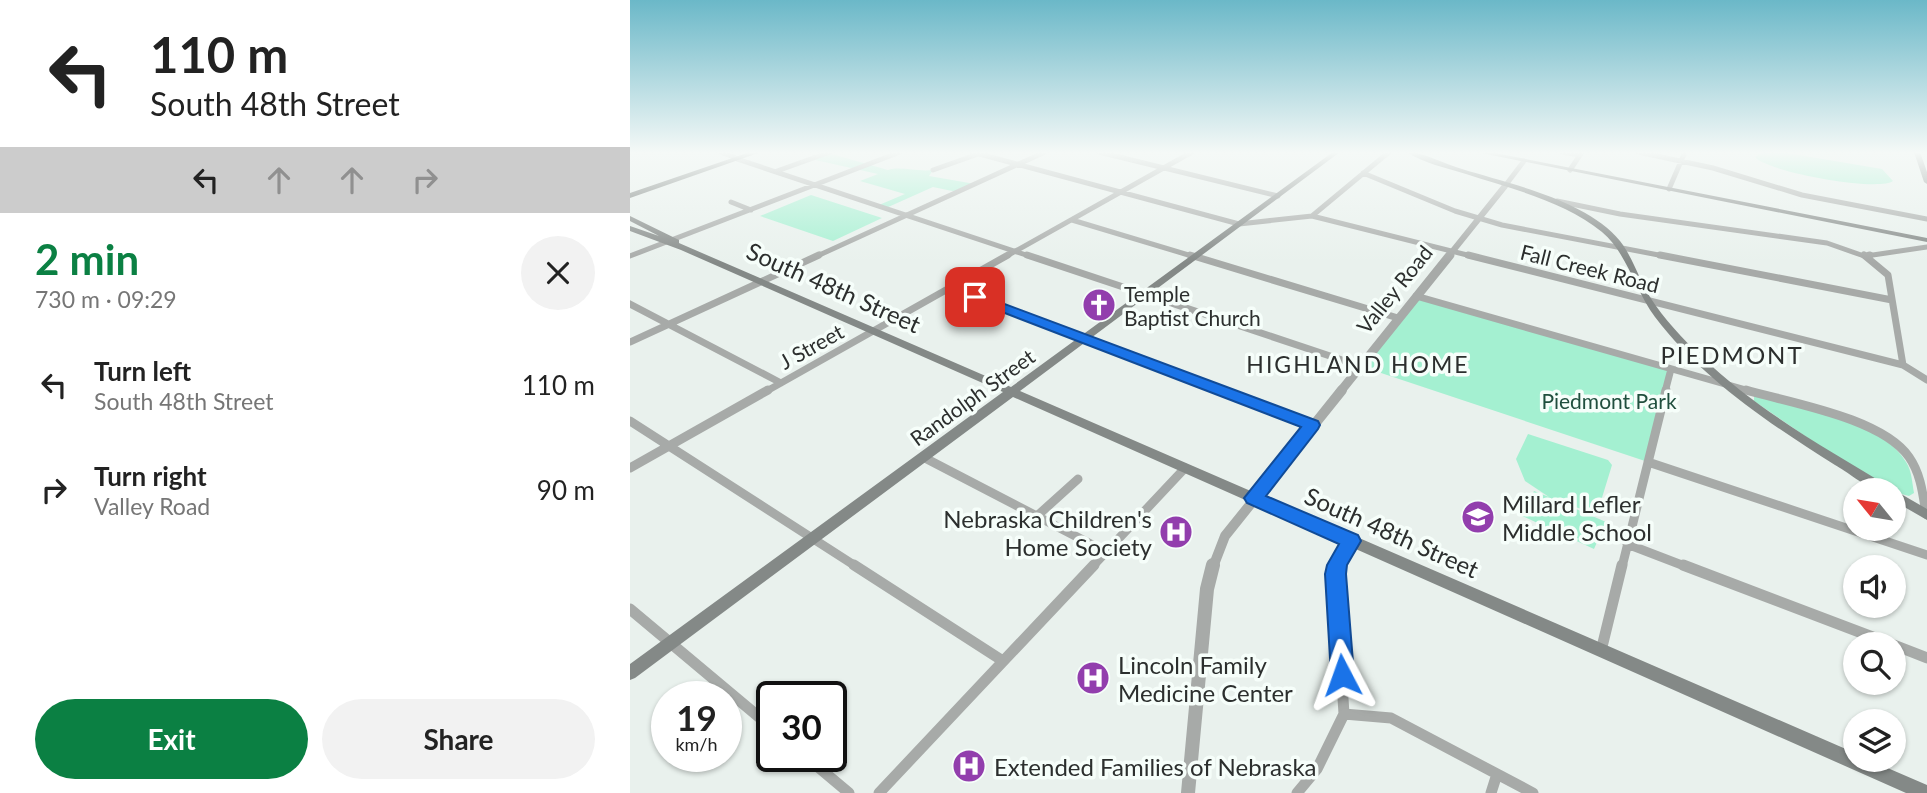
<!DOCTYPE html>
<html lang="en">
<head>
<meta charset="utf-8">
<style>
	:root { --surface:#fff; --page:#f2f2f2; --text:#222; --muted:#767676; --accent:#0b8043 }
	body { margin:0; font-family:Lato,sans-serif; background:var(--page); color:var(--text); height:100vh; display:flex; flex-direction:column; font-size:26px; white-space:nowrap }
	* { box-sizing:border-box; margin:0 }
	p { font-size:23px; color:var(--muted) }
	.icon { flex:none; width:38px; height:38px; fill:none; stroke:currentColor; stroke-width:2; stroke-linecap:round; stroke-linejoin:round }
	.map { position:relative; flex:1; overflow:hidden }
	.sheet { display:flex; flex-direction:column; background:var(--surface); width:630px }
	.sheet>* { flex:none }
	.top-card { background:#fff; color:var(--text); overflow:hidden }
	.needle { width:46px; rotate:300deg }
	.tools { position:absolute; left:1213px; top:478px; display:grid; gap:14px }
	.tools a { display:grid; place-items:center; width:63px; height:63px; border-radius:50%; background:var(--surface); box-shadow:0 2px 5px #0004; font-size:35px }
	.speed { position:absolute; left:21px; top:681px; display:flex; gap:14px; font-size:35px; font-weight:700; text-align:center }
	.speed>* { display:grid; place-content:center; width:91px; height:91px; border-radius:50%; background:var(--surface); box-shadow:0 2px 5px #0004; line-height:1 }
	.speed small { font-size:18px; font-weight:400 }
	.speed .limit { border:4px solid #111; border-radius:10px; background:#fff; color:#111 }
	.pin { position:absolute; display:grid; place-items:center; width:60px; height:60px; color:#fff; margin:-30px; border-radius:14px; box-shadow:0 4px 10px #0006 }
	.me { position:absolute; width:77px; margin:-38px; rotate:356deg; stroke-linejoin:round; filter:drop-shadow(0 0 5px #0008) }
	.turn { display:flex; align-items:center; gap:24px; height:147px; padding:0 35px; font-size:32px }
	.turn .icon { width:91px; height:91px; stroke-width:2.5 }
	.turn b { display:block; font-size:49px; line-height:60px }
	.lanes { display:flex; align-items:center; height:66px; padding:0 35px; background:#0003; justify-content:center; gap:35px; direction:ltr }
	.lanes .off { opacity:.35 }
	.round { display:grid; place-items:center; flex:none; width:74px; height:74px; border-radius:37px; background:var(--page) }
	.summary { display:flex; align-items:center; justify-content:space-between; height:119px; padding:0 35px }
	h1 { font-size:42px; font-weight:700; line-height:52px; color:var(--accent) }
	.action { display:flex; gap:14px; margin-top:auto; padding:14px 35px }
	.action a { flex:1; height:80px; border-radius:42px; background:var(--accent); color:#fff; font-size:28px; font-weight:700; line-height:80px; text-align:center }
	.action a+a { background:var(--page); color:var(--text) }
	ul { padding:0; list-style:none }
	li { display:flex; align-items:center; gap:21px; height:105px; padding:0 35px }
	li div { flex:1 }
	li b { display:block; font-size:26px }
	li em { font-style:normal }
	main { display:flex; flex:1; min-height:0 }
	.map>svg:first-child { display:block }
</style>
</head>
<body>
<main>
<section class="sheet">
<div class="top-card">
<div class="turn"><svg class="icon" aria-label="left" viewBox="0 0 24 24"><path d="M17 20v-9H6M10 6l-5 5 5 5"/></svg><div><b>110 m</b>South 48th Street</div></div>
<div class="lanes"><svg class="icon" aria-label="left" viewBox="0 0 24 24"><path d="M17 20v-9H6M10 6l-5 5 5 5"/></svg><svg class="icon off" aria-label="ahead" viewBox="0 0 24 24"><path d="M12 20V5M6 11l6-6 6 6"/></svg><svg class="icon off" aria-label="ahead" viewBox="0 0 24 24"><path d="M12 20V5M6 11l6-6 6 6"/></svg><svg class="icon off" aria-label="right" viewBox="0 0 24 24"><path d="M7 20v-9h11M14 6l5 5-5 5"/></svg></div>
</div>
<div class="summary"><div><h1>2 min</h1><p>730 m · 09:29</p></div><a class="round"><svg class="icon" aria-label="close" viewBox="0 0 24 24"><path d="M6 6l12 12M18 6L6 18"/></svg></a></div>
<ul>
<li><svg class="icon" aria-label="left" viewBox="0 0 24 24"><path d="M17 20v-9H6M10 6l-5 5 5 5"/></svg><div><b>Turn left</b><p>South 48th Street</p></div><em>110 m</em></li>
<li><svg class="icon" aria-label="right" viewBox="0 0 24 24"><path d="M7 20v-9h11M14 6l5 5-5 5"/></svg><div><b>Turn right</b><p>Valley Road</p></div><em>90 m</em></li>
</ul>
<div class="action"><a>Exit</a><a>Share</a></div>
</section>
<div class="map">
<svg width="1297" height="793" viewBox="0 0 1297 793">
	<rect width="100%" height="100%" fill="#e9f1ed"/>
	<path fill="#a4f0d1" d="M 1151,152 L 1252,169 L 1263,181 C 1248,192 1137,172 1125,157 L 1132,153 Z
		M 198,153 L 258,170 C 270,166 287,172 303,170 L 299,176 L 345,184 L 327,192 L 303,187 L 256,208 L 249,205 L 275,194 L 230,181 L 248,174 L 181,159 Z
		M 181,195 L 252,218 L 203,241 L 130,216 Z
		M 786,296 L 1041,369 L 1018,462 L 730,366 Z
		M 1124,396 C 1168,408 1251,419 1276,462 C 1282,471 1282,483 1284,493 L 1279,496 L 1268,493 L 1194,449 L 1124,401 Z
		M 898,434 L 978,460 L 982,465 L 967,514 L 930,502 L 976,522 L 964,549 L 890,515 L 904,491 L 919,497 L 895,481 L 886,459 Z"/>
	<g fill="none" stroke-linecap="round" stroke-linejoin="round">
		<path stroke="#a7aaa8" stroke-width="5" d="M 90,152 L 104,157
			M 342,152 L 609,224 L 682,216 L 845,257
			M 469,152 L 648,196
			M 932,152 L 950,155
			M 1008,152 L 1083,168 L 1172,195 L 1297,219
			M 107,159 L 402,257
			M 303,170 L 348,154
			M 940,170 L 952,152
			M 147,171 L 200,152
			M 733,173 L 825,211 L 872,225 L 1039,257
			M 875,186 L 894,161
			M 1039,189 L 1055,152
			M 927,201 L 990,214 L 1197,243 L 1237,257
			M 101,202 L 121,210
			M 682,216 L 759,152
			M 442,220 L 565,257
			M 0,256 L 270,152
			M 1236,256 L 1297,247
			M 185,257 L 415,152
			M 375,257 L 562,152"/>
		<path stroke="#a7aaa8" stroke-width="7" d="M 397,255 L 730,366
			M 560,255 L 768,318
			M 838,255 L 1273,365 L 1297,380
			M 1030,255 L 1262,300
			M 1234,255 L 1258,275 L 1273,365
			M 1236,256 L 1240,255
			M 320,288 L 595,392
			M 786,296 L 1123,392
			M 0,304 L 151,383
			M 0,342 L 189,255
			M 135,392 L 378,255
			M 1035,392 L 1041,369"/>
		<path stroke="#a7aaa8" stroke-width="9" d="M 590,390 L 682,425
			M 1116,390 C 1161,403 1252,418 1279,457 C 1291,474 1293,495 1296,514
			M 0,421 L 227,567
			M 293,457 L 476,552
			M 1018,462 L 1297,555
			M 0,468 L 138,390
			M 407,516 L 448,479
			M 997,544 L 1057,567
			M 462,567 L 555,468
			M 707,567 L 721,541
			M 992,567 L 1036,390"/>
		<path stroke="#a7aaa8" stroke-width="11" d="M 224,565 L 373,661
			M 1053,565 L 1261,644
			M 0,609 L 142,728
			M 1264,645 L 1297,658
			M 971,651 L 992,565
			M 714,714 L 761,718 L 903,793
			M 175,756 L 219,793
			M 249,793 L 464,565
			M 667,793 L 687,769 L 714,714 L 705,574 L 707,565
			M 861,793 L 867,774"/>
		<path stroke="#a7aaa8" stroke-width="6" d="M 818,257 L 875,186"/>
		<path stroke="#a7aaa8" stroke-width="9" d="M 710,392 L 820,255"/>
		<path stroke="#a7aaa8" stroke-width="10" d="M 583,567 L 595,536 L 712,390"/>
		<path stroke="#a7aaa8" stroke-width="14" d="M 558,793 L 577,589 L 583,565"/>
		<path fill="#848987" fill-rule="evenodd" d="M 703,152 L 710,152 L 390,391 L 1225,753 L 1225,760 L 1239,760 L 1297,785 L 1297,793 L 1276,793 L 383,397 L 5,678 L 0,680 L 0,664 L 373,392 L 51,250 L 0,231 L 0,226 L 29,236 L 0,221 L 0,216 L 49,240 L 49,243 L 381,387 Z
			M 776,152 C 794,152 814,164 832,169 C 880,184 957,200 990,241 C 1003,258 1009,279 1020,297 C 1034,319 1053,339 1072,357 C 1127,410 1195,448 1260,487 L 1262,490 C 1257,490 1251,491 1246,490 C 1236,487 1216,471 1205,465 C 1140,424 1072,379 1025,317 C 1005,290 997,253 972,232 C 934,201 882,189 836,174 C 816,168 794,163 776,152 Z
			M 846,152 L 860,152 L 1297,238 L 1297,242 Z
			M 1284,152 L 1290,152 L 1297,172 L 1297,184 L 1294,182 Z
			M 1264,490 L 1297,509 L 1297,520 L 1264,501 Z"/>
		<path fill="#6b716e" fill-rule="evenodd" d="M 120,152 L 131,152 L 0,198 L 0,193 Z"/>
	</g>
	<linearGradient id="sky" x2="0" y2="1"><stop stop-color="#6bb8c8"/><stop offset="0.58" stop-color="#f5f9f7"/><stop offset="1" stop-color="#f5f9f7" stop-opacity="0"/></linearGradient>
	<rect width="1297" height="263" fill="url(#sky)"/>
	<path fill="#1a73e8" stroke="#114b97" stroke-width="2" d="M 345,293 L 688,421 L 690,425 L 688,429 L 636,496 L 728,535 L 731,541 L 717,565 L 716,574 L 724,675 L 721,683 L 712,686 L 704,683 L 701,675 L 695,574 L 697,565 L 709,544 L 617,503 L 614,498 L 671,427 L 341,300 L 339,297 Z"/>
	<defs>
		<symbol id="church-disc" viewBox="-11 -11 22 22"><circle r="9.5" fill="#923ead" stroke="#f6fefa"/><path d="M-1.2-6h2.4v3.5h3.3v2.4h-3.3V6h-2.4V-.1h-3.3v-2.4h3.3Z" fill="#fff"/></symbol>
		<symbol id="school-disc" viewBox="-11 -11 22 22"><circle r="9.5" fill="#923ead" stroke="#f6fefa"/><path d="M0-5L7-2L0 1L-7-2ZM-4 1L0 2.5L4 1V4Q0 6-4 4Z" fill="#fff"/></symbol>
		<symbol id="hospital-disc" viewBox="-11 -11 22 22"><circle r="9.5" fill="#923ead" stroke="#f6fefa"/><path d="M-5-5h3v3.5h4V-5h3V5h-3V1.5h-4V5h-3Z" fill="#fff"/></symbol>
	</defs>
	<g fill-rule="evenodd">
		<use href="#church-disc" x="450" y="286" width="38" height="38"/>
		<use href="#school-disc" x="829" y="498" width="38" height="38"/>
		<use href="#hospital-disc" x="527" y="513" width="38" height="38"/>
		<use href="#hospital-disc" x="444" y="659" width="38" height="38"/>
		<use href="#hospital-disc" x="320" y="747" width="38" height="38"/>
	</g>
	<g text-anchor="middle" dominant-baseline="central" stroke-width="7" stroke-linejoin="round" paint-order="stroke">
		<g font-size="21" fill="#2c2f2e" stroke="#f6fefa">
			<text transform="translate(960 268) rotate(14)">Fall Creek Road</text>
			<text transform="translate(764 289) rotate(-51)">Valley Road</text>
			<text transform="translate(181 346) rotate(-29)">J Street</text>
			<text transform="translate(342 397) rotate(-36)">Randolph Street</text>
		</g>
		<g font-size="21" fill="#2c2f2e" stroke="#f6fefa" text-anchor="start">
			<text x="494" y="293">Temple<tspan x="494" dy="24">Baptist Church</tspan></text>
		</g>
		<g font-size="21" fill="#204f3e" stroke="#f6fefa">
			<text x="979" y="400">Piedmont Park</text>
		</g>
		<g font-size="23" letter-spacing="2" fill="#2c2f2e" stroke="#f6fefa">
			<text x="728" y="364">HIGHLAND HOME</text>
		</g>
		<g font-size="24" fill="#2c2f2e" stroke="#f6fefa">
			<text transform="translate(204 287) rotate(24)">South 48th Street</text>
			<text transform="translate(762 532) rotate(24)">South 48th Street</text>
		</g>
		<g font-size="24" letter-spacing="2" fill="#2c2f2e" stroke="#f6fefa">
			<text x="1102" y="354">PIEDMONT</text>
		</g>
		<g font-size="24" fill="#2c2f2e" stroke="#f6fefa" text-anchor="start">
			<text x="872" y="503">Millard Lefler<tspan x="872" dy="28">Middle School</tspan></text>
			<text x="522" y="518" text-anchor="end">Nebraska Children's<tspan x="522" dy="28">Home Society</tspan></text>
			<text x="488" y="664">Lincoln Family<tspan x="488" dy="28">Medicine Center</tspan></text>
			<text x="364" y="766">Extended Families of Nebraska</text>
		</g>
	</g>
</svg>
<div class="tools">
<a><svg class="needle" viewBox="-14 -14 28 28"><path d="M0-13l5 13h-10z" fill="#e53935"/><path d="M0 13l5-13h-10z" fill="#767676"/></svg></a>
<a><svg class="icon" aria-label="sound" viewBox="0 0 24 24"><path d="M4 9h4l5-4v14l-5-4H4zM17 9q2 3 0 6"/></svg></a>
<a><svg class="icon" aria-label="search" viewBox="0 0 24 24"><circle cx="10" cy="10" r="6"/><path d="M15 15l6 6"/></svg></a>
<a><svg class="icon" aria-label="layers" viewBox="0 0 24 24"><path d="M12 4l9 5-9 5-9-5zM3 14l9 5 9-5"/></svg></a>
</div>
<div class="speed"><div>19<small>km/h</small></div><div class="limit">30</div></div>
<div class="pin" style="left:345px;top:297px;background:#d93025"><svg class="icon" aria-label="arrive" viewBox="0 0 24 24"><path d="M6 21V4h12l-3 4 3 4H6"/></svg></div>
<svg class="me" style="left:712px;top:675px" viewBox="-20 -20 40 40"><path d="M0-17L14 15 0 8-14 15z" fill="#1a73e8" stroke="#fff" stroke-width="4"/></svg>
</div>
</main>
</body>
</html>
